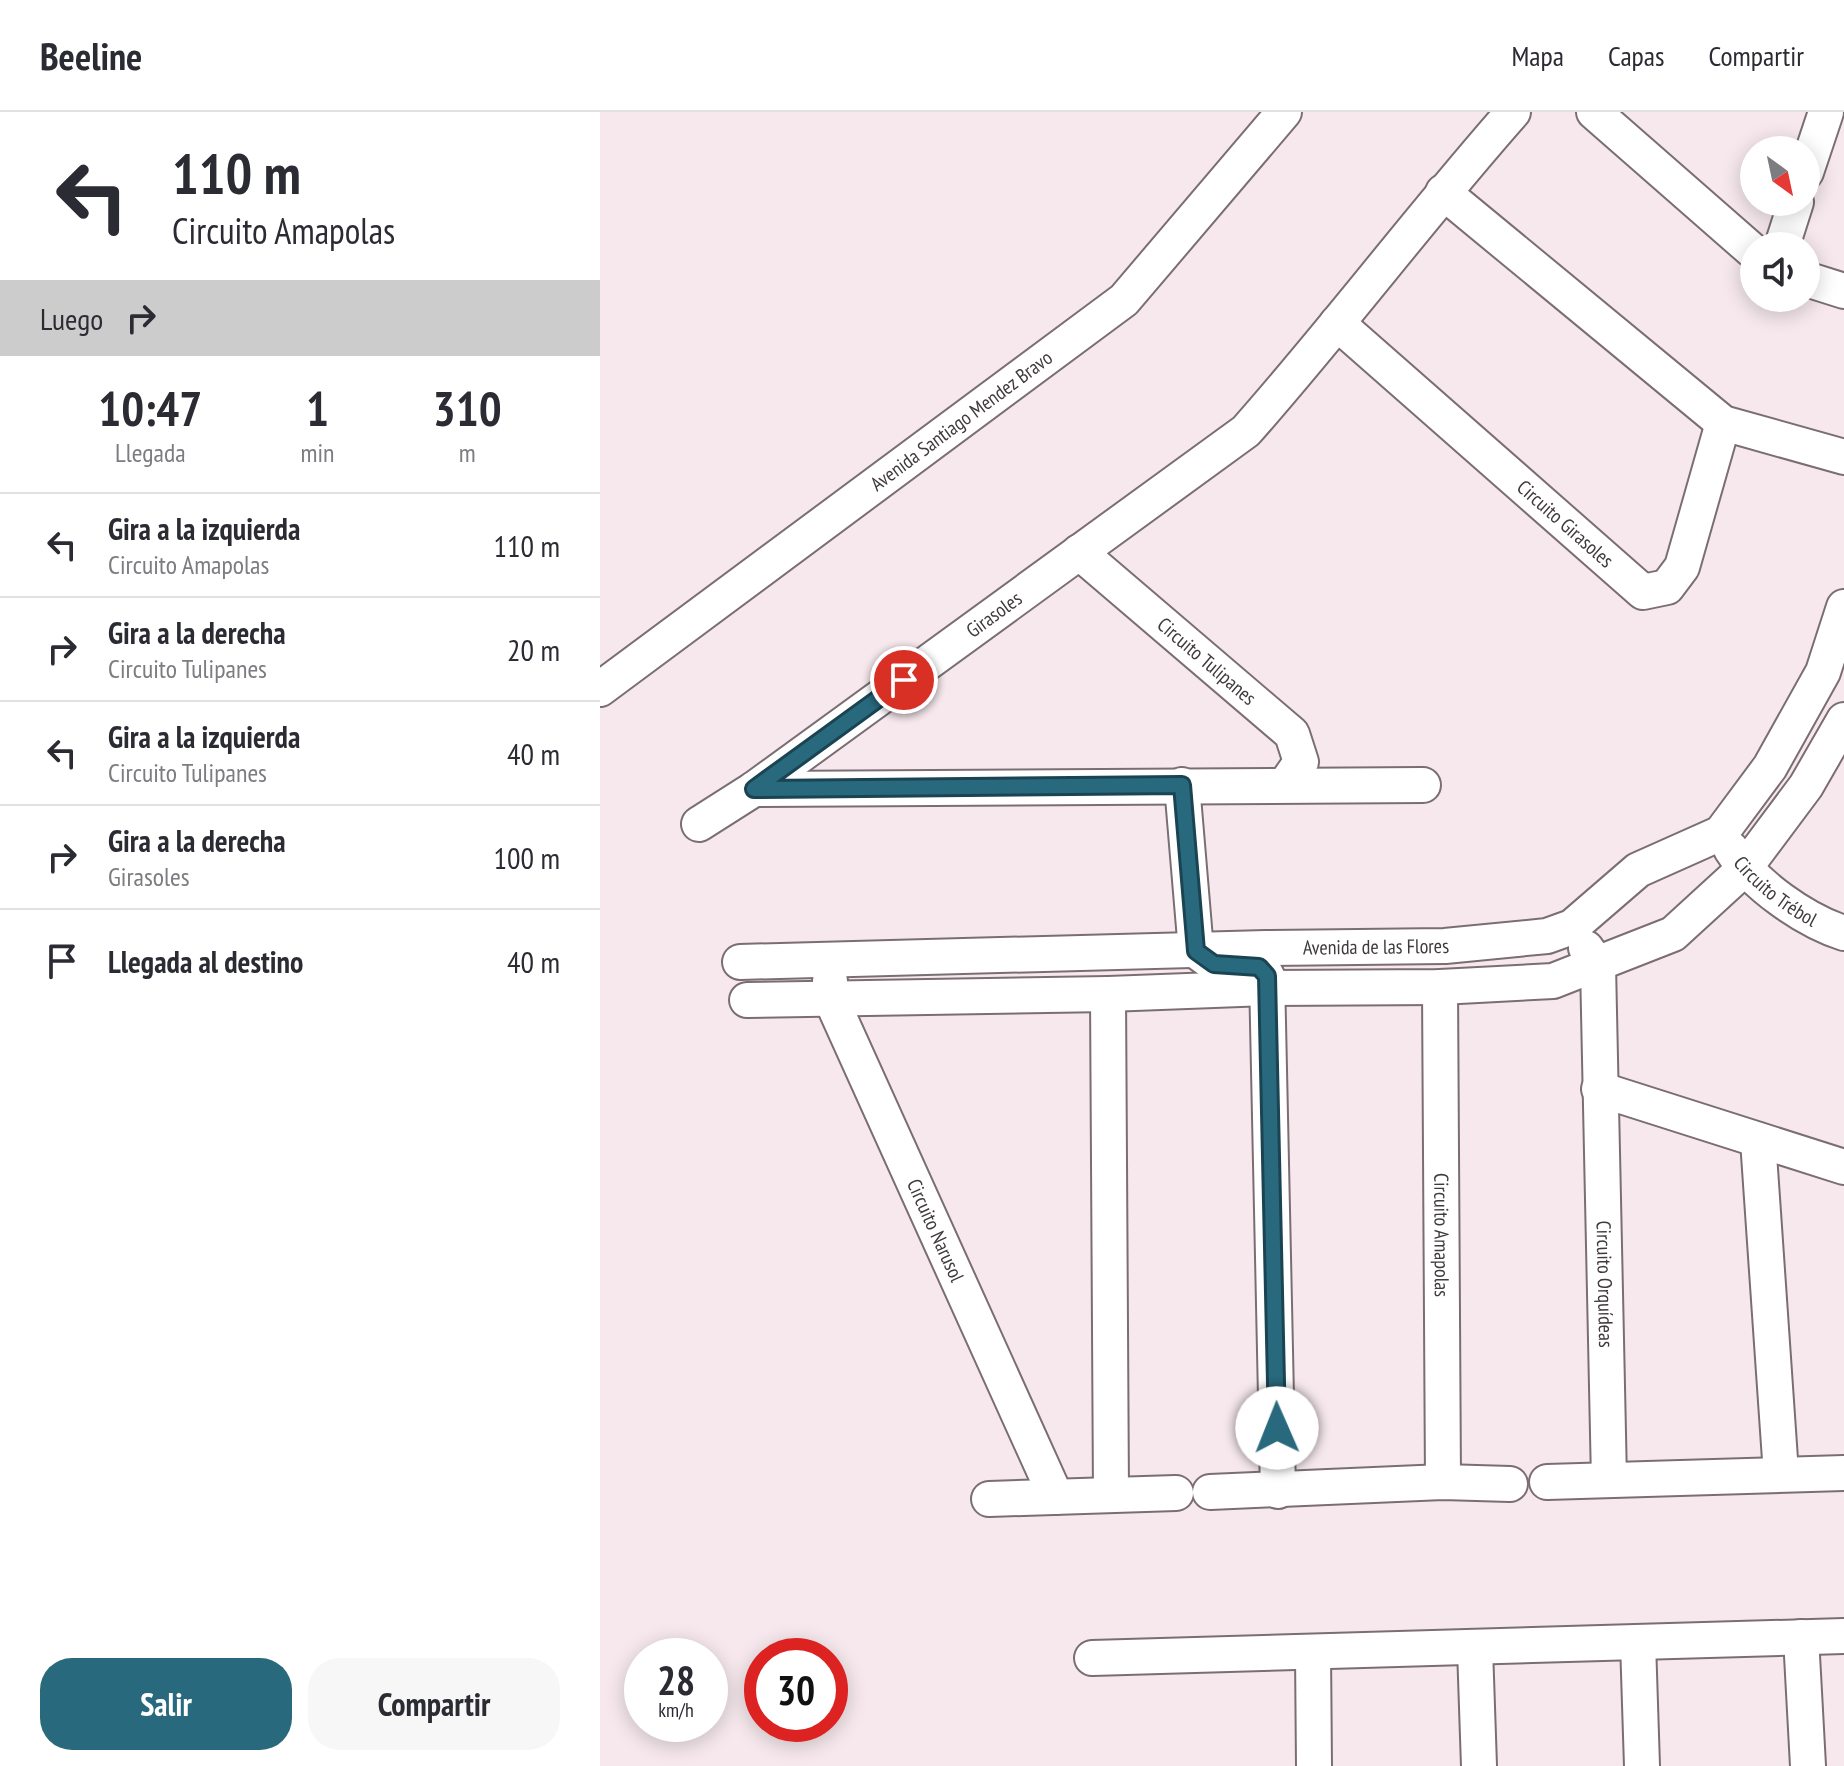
<!DOCTYPE html>
<html lang="es">
<head>
<meta charset="utf-8">
<style>
	:root { --surface:#fff; --page:#f7f7f7; --text:#2b2b33; --muted:#7c7c81; --line:#e1e1e2; --accent:#29697e }
	body { margin:0; font-family:"PT Sans Narrow",sans-serif; background:var(--page); color:var(--text); height:100vh; display:flex; flex-direction:column; font-size:30px; white-space:nowrap }
	* { box-sizing:border-box; margin:0 }
	p { font-size:26px; color:var(--muted) }
	.icon { flex:none; width:44px; height:44px; fill:none; stroke:currentColor; stroke-width:2; stroke-linecap:round; stroke-linejoin:round }
	.map { position:relative; flex:1; overflow:hidden }
	.side { display:flex; flex-direction:column; background:var(--surface); width:600px }
	.side>* { flex:none }
	.banner { background:#fff; color:var(--text); overflow:hidden }
	.needle { width:52px; rotate:147deg }
	.controls { position:absolute; left:1140px; top:24px; display:grid; gap:16px }
	.controls a { display:grid; place-items:center; width:80px; height:80px; border-radius:50%; background:var(--surface); box-shadow:0 4px 20px #0003; font-size:40px }
	.speed { position:absolute; left:24px; top:1526px; display:flex; gap:16px; font-size:40px; font-weight:700; text-align:center }
	.speed>* { display:grid; place-content:center; width:104px; height:104px; border-radius:50%; background:var(--surface); box-shadow:0 4px 20px #0003; line-height:1 }
	.speed small { font-size:20px; font-weight:400 }
	.speed .limit { border:12px solid #d22; background:#fff; color:#111 }
	.pin { position:absolute; display:grid; place-items:center; width:68px; height:68px; color:#fff; margin:-34px; border:4px solid #fff; border-radius:50%; box-shadow:0 2px 8px #0007 }
	.me { position:absolute; width:88px; margin:-44px; rotate:359deg; stroke-linejoin:round; filter:drop-shadow(0 0 6px #0008) }
	.turn { display:flex; align-items:center; gap:28px; height:168px; padding:0 40px; font-size:36px }
	.turn .icon { width:104px; height:104px; stroke-width:2.5 }
	.turn b { display:block; font-size:56px; line-height:68px }
	.then { display:flex; align-items:center; height:76px; padding:0 40px; background:#0003; gap:16px; font-size:30px }
	.eta { display:flex; justify-content:space-evenly; align-items:center; height:136px; text-align:center }
	.eta b { font-size:48px; font-weight:700; line-height:56px }
	.button { display:flex; gap:16px; margin-top:auto; padding:16px 40px }
	.button a { flex:1; height:92px; border-radius:32px; background:var(--accent); color:#fff; font-size:32px; font-weight:700; line-height:92px; text-align:center }
	.button a+a { background:var(--page); color:var(--text) }
	ul { padding:0; list-style:none }
	li { display:flex; align-items:center; gap:24px; height:104px; padding:0 40px; border-top:2px solid var(--line) }
	li div { flex:1 }
	li b { display:block; font-size:30px }
	li em { font-style:normal }
	header { display:flex; align-items:center; gap:48px; box-sizing:border-box; height:112px; padding:0 40px; background:var(--surface); border-bottom:2px solid var(--line) }
	header strong { font-size:38px }
	nav { display:flex; gap:44px; margin-inline-start:auto; font-size:28px }
	main { display:flex; flex:1; min-height:0 }
	.map>svg:first-child { display:block }
</style>
</head>
<body>
<header>
<strong>Beeline</strong>
<nav><a>Mapa</a><a>Capas</a><a>Compartir</a></nav>
</header>
<main>
<section class="side">
<div class="banner">
<div class="turn"><svg class="icon" aria-label="left" viewBox="0 0 24 24"><path d="M17 20v-9H6M10 6l-5 5 5 5"/></svg><div><b>110 m</b>Circuito Amapolas</div></div>
<div class="then">Luego<svg class="icon" aria-label="right" viewBox="0 0 24 24"><path d="M7 20v-9h11M14 6l5 5-5 5"/></svg></div>
</div>
<div class="eta">
<div><b>10:47</b><p>Llegada</p></div>
<div><b>1</b><p>min</p></div>
<div><b>310</b><p>m</p></div>
</div>
<ul>
<li><svg class="icon" aria-label="left" viewBox="0 0 24 24"><path d="M17 20v-9H6M10 6l-5 5 5 5"/></svg><div><b>Gira a la izquierda</b><p>Circuito Amapolas</p></div><em>110 m</em></li>
<li><svg class="icon" aria-label="right" viewBox="0 0 24 24"><path d="M7 20v-9h11M14 6l5 5-5 5"/></svg><div><b>Gira a la derecha</b><p>Circuito Tulipanes</p></div><em>20 m</em></li>
<li><svg class="icon" aria-label="left" viewBox="0 0 24 24"><path d="M17 20v-9H6M10 6l-5 5 5 5"/></svg><div><b>Gira a la izquierda</b><p>Circuito Tulipanes</p></div><em>40 m</em></li>
<li><svg class="icon" aria-label="right" viewBox="0 0 24 24"><path d="M7 20v-9h11M14 6l5 5-5 5"/></svg><div><b>Gira a la derecha</b><p>Girasoles</p></div><em>100 m</em></li>
<li><svg class="icon" aria-label="arrive" viewBox="0 0 24 24"><path d="M6 21V4h12l-3 4 3 4H6"/></svg><div><b>Llegada al destino</b></div><em>40 m</em></li>
</ul>
<div class="button"><a>Salir</a><a>Compartir</a></div>
</section>
<div class="map">
<svg width="1244" height="1654" viewBox="0 0 1244 1654">
	<rect width="100%" height="100%" fill="#f6e8ec"/>
	<g fill="none" stroke-linecap="round" stroke-linejoin="round">
		<defs>
			<g id="street">
				<path d="M 994,0 L 1154,140"/>
				<path d="M 1206,60 L 1226,0"/>
				<path d="M 843,80 L 1123,311 L 1244,345"/>
				<path d="M 1182,134 L 1196,90"/>
				<path d="M 1206,167 L 1244,179"/>
				<path id="s1" d="M 737,211 L 1043,480 L 1067,475 L 1082,455 L 1123,311"/>
				<path id="s2" d="M 479,440 L 692,622 L 701,650 L 685,673"/>
				<path id="s3" d="M 0,577 L 524,188 L 684,0"/>
				<path d="M 582,673 L 596,839 L 614,852"/>
				<path d="M 154,677 L 823,673"/>
				<path id="s4" d="M 99,712 L 154,677 L 646,319 C 738,215 821,104 913,0"/>
				<path id="s5" d="M 1131,737 C 1154,773 1204,808 1244,821"/>
				<path id="s6" d="M 986,836 L 998,853 L 1009,1368"/>
				<path id="s7" d="M 140,850 L 666,836 L 845,834 L 947,824 L 972,815 L 1038,758 L 1121,721 L 1170,655 L 1223,560 L 1244,495"/>
				<path d="M 662,857 L 667,864 L 678,1379"/>
				<path id="s8" d="M 230,869 L 231,887 L 456,1385"/>
				<path id="s9" d="M 840,875 L 843,1370"/>
				<path d="M 508,882 L 511,1383"/>
				<path d="M 147,888 L 508,882 L 667,876 L 840,875 L 953,869 L 1073,822 L 1144,757 L 1206,674 L 1244,608"/>
				<path d="M 999,977 L 1244,1055"/>
				<path d="M 1158,1028 L 1181,1362"/>
				<path d="M 947,1370 L 1244,1361"/>
				<path d="M 610,1380 L 843,1370 L 910,1372"/>
				<path d="M 389,1387 L 576,1381"/>
				<path d="M 1201,1525 L 1208,1654"/>
				<path d="M 1038,1530 L 1042,1654"/>
				<path d="M 875,1536 L 879,1654"/>
				<path d="M 713,1540 L 714,1654"/>
				<path d="M 492,1546 L 1244,1524"/>
			</g>
		</defs>
		<use href="#street" stroke="#7b6e72" stroke-width="38"/>
		<use href="#street" stroke="#fff" stroke-width="34"/>
	</g>
	<g fill="none" stroke-linecap="round" stroke-linejoin="round">
		<defs>
			<path id="route" d="M 304,568 L 154,677 L 582,673 L 596,839 L 614,852 L 659,855 L 667,864 L 677,1316"/>
		</defs>
		<use href="#route" stroke="#1b4452" stroke-width="20"/>
		<use href="#route" stroke="#29697e" stroke-width="14"/>
	</g>
	<g text-anchor="middle" dominant-baseline="central" stroke-width="6" stroke-linejoin="round" paint-order="stroke">
		<g font-size="20" fill="#3f3a3b" stroke="#f6e8ec">
			<text stroke="none"><textPath href="#s3" startOffset="450">Avenida Santiago Mendez Bravo</textPath></text>
			<text stroke="none"><textPath href="#s1" startOffset="304">Circuito Girasoles</textPath></text>
			<text stroke="none"><textPath href="#s4" startOffset="362">Girasoles</textPath></text>
			<text stroke="none"><textPath href="#s2" startOffset="168">Circuito Tulipanes</textPath></text>
			<text stroke="none"><textPath href="#s5" startOffset="62">Circuito Trébol</textPath></text>
			<text stroke="none"><textPath href="#s7" startOffset="636">Avenida de las Flores</textPath></text>
			<text stroke="none"><textPath href="#s8" startOffset="272">Circuito Narusol</textPath></text>
			<text stroke="none"><textPath href="#s9" startOffset="248">Circuito Amapolas</textPath></text>
			<text stroke="none"><textPath href="#s6" startOffset="340">Circuito Orquídeas</textPath></text>
		</g>
	</g>
</svg>
<div class="controls">
<a><svg class="needle" viewBox="-14 -14 28 28"><path d="M0-13l5 13h-10z" fill="#e53935"/><path d="M0 13l5-13h-10z" fill="#7c7c81"/></svg></a>
<a><svg class="icon" aria-label="sound" viewBox="0 0 24 24"><path d="M4 9h4l5-4v14l-5-4H4zM17 9q2 3 0 6"/></svg></a>
</div>
<div class="speed"><div>28<small>km/h</small></div><div class="limit">30</div></div>
<div class="pin" style="left:304px;top:568px;background:#d93025"><svg class="icon" aria-label="arrive" viewBox="0 0 24 24"><path d="M6 21V4h12l-3 4 3 4H6"/></svg></div>
<svg class="me" style="left:677px;top:1316px" viewBox="-20 -20 40 40"><circle r="19" fill="#fff"/><path d="M0-13L10 11 0 6-10 11z" fill="#29697e"/></svg>
</div>
</main>
</body>
</html>
